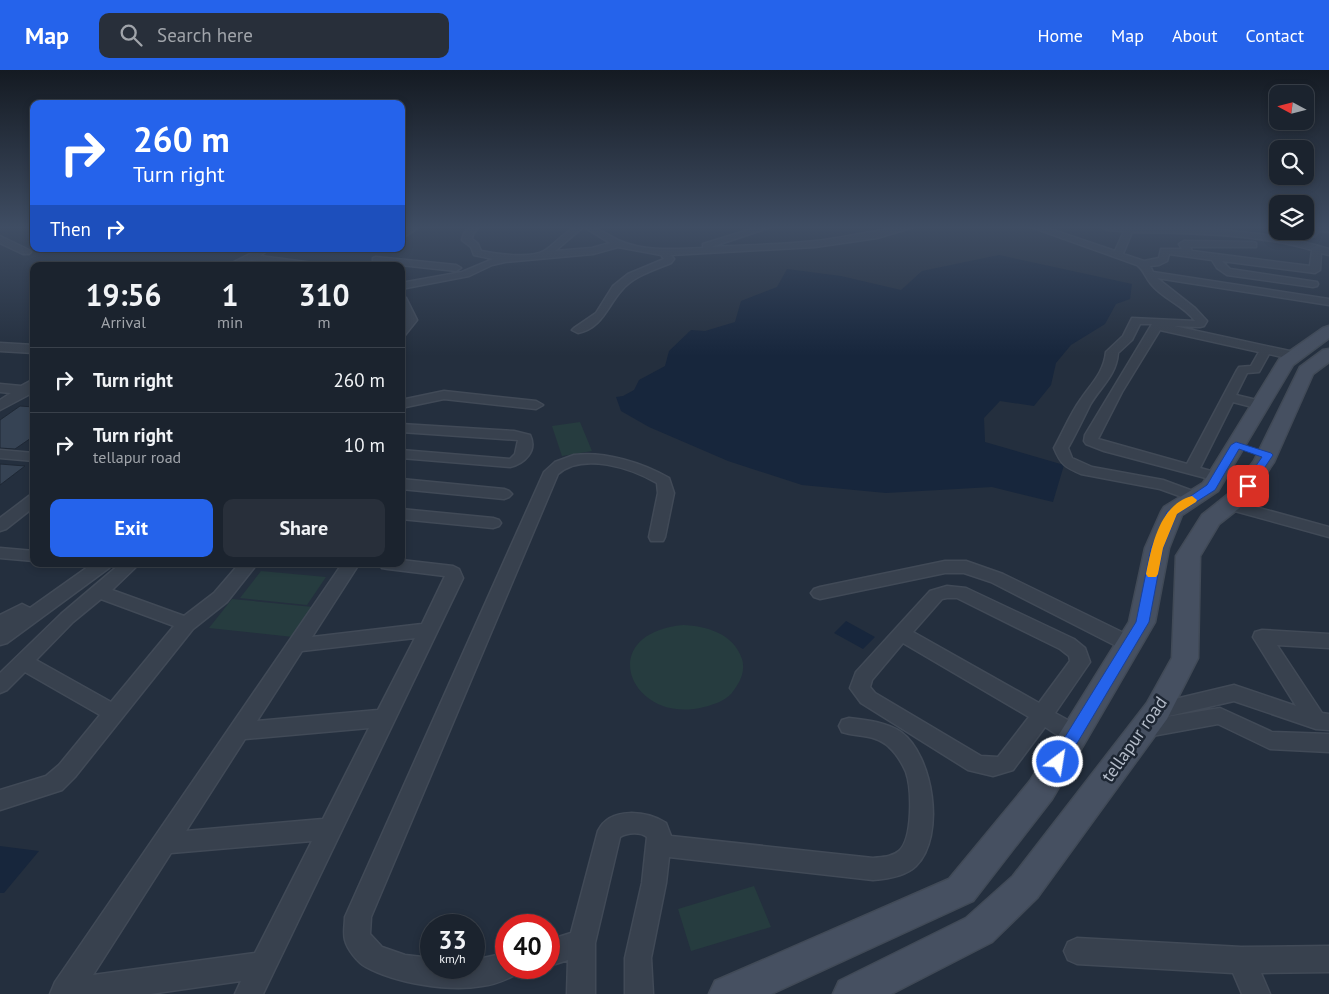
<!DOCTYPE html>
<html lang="en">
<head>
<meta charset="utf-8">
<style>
	:root { --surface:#1b232e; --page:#282f3a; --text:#f1f3f6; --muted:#a0a4aa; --line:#39404a; --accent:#2563eb }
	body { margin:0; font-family:"PT Sans",sans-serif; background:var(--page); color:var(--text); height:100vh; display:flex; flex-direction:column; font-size:19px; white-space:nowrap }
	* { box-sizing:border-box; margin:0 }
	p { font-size:16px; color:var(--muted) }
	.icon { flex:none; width:28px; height:28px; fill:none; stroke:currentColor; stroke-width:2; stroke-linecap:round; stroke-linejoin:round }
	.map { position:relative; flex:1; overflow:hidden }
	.panel { position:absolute; left:30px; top:192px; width:375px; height:305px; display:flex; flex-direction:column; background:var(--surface); border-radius:10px; box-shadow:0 2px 8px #0003,0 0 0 1px var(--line) }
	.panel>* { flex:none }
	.hud { position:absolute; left:30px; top:30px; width:375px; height:152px; border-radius:10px; box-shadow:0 2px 8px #0003,0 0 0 1px var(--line); background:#2563eb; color:#fff; overflow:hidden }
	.needle { width:32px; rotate:277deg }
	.fabs { position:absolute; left:1269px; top:15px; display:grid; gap:10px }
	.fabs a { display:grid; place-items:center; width:45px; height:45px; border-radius:10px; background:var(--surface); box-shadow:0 2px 8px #0003,0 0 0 1px var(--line); font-size:25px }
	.speed { position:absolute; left:420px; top:844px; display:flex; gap:10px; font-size:25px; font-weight:700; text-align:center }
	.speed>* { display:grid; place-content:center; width:65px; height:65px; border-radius:50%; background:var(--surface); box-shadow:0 2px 8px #0003,0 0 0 1px var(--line); line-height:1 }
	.speed small { font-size:12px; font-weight:400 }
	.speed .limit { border:8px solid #d22; background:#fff; color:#111 }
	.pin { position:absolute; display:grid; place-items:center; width:42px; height:42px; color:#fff; margin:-21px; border-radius:10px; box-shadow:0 2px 8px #0006 }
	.me { position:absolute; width:55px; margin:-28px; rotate:31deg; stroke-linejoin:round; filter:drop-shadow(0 0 4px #0008) }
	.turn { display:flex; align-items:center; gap:18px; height:105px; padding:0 20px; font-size:22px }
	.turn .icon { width:65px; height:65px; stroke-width:2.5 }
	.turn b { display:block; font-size:35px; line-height:42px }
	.then { display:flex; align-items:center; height:48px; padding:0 20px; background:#0003; gap:10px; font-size:19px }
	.eta { display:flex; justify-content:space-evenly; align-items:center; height:85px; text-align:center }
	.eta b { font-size:30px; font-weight:800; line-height:35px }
	.primary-button { display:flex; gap:10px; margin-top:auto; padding:10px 20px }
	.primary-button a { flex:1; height:58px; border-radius:10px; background:var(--accent); color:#fff; font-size:20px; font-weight:800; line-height:58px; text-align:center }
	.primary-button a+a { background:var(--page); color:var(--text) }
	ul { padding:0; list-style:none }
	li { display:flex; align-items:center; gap:15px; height:65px; padding:0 20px; border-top:1px solid var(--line) }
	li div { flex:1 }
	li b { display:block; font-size:19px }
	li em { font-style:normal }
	header { display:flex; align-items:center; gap:30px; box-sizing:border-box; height:70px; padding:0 25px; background:var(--accent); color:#fff }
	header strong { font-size:24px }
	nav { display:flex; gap:28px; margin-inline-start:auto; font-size:18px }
	.search { width:350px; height:45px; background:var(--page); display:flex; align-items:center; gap:12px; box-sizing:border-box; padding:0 18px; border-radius:10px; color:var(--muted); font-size:19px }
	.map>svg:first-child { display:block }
</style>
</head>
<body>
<header>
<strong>Map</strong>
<div class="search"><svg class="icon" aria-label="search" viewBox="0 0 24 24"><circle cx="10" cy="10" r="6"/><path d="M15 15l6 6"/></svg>Search here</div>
<nav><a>Home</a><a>Map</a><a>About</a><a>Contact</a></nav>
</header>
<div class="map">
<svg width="1329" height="924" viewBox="0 0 1329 924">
	<rect width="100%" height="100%" fill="#242f3e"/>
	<path fill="#263c3f" d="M 580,352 L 592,381 L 562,386 L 552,356 Z
		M 261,501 L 326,507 L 307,535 L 240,528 Z
		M 232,529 L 313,537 L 293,567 L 209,558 Z
		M 683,555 C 707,556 734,564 742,589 C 746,602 739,614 731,624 C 724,631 713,635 704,637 C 631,656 592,564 683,555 Z
		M 754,816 L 771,857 L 691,881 L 678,839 Z"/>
	<path fill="#17263c" d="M 999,185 L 1132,214 L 1130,229 L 1116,234 L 1105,254 L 1071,275 L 1056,293 L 1051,315 L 1034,336 L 1000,331 L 984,348 L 985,372 L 1064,395 L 1053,432 L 992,417 L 886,423 L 802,415 L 728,391 L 649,357 L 621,341 L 616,327 L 623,326 L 634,320 L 639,310 L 665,296 L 669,281 L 691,260 L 705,261 L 735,252 L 741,231 L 777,217 L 787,199 L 841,206 L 901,220 L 922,201 Z
		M 846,551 L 875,567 L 863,579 L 834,563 Z
		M 0,776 L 39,781 L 4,823 L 0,823 Z"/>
	<path fill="#364354" stroke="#1f2835" d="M 20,336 L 34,337 L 34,366 L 15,379 L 0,378 L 0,350 Z
		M 0,394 L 25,396 L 0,415 Z"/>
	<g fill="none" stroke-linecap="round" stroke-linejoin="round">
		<defs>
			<path id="street" d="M 409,157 L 419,157 L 401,169 L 401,162 Z
				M 470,157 L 479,157 L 473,164 L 472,169 L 478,174 L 481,181 C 496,184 531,189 544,181 C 558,173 566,157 583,157 L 555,181 L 592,178 L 610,173 L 584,157 C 600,157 606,165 620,171 C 645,182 676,179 703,178 L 703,174 L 758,157 L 771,157 L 711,177 C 746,175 781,175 815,171 C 847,168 883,157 914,157 L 877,168 L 815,177 L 671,185 L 674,189 L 671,193 C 654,200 633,206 621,221 C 607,237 602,258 578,263 L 572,260 L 574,258 L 596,243 L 613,216 L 628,204 L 664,189 L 661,185 L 618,177 L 593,184 L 505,192 L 492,195 L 469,206 L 401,219 L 401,213 L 462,202 L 493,189 L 474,185 L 471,177 L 462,170 L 464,163 Z
				M 1031,157 L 1044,157 L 1115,181 L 1124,161 L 1107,160 L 1103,157 C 1179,157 1255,157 1329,179 L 1329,185 L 1321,183 L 1320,200 L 1315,203 L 1222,191 L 1230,199 L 1317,212 L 1318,214 L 1317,216 L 1313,217 L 1227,205 L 1217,198 L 1212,190 L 1169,184 L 1167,191 L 1159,195 L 1150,196 L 1153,202 L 1329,229 L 1329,235 L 1157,208 L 1195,238 L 1207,251 L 1204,256 L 1200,257 L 1174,256 L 1299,283 L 1301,286 L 1295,290 L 1269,284 L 1259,302 L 1247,303 L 1236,325 L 1265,332 L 1267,335 L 1260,339 L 1233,332 L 1200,398 L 1222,404 L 1224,407 L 1222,410 L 1217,411 L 1104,381 L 1086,374 L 1084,371 L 1085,365 L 1152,254 L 1140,254 L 1132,270 L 1118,283 C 1116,306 1101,316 1090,335 C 1083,349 1076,364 1068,378 L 1072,388 L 1092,397 L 1163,410 L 1201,424 L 1204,427 L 1201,430 L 1196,432 L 1160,419 L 1081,404 C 1065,397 1061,395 1054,378 C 1063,362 1070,344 1081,329 C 1092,313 1104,302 1106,282 L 1123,266 L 1132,248 L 1195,251 C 1183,235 1163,229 1151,214 C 1145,207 1144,200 1137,195 ZM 1132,162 C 1192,163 1254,163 1312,180 L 1310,196 L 1192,181 L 1190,177 L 1256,177 L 1256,173 L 1253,172 L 1184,171 L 1179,174 L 1182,179 L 1161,179 L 1159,188 L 1144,191 L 1123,184 ZM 1160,260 L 1259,282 L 1251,296 L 1239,297 L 1237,300 L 1187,394 L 1098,369 L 1122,322 Z
				M 1312,157 L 1329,157 L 1329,162 L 1319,161 L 1315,166 L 1312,167 L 1293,161 L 1310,161 Z
				M 0,166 L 29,180 L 31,182 L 29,184 L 23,184 L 0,173 Z
				M 260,179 L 265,182 L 260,186 L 313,193 L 318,196 L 294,196 L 251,190 L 238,196 L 226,196 Z
				M 376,187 L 456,195 L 461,198 L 456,201 L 373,192 L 373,188 Z
				M 401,225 L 406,228 L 417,250 L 405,265 L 401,266 L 401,255 L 405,250 L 401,241 Z
				M 0,273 L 34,275 L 34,283 L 0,281 Z
				M 34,309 L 34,319 L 32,323 L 0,340 L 0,330 L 11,323 L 0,322 L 0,314 L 21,316 Z
				M 444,321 L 536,331 L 543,335 L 536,339 L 444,329 L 401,338 L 401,330 Z
				M 401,354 L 514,361 L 530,365 C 538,381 524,394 510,397 L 401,388 L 401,380 L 510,389 L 515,384 L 518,370 L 401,362 Z
				M 0,380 L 34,383 L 34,391 L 0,388 Z
				M 574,385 C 605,381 643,393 669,408 L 674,423 L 665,467 L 663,471 L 651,471 L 649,467 L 658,423 L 657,413 C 631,398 583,382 558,404 L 371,847 L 370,864 L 382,877 L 405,885 L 431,888 L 431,898 L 474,898 L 474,890 L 506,883 L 506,898 L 519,898 L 515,905 C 505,910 494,915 482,916 C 449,922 395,913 366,897 C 358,893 347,879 345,870 C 343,863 345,854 345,847 L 544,402 L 555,392 Z
				M 401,409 L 504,419 L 509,421 L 512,424 L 509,427 L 504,429 L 401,419 Z
				M 34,424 L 34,437 L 6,459 L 0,461 L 0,448 L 29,426 Z
				M 1230,430 L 1329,457 L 1329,467 L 1224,438 L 1222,435 L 1224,432 Z
				M 401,439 L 493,448 L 499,450 L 501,453 L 499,456 L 493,458 L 401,449 Z
				M 0,478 L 34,481 L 34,491 L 0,488 Z
				M 401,490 L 453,496 L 459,499 L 463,508 L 263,924 L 235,924 L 241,911 L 150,924 L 50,924 L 55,912 L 342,494 L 359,494 L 312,567 L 422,554 L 445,506 L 388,499 L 382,498 L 379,494 L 401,494 ZM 415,568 L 378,640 L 257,651 L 302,581 ZM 369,658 L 323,749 L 186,761 L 245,669 ZM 312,771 L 255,883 L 93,905 L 171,783 Z
				M 945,491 L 966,491 L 1003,504 L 1136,569 L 1138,574 L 1136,579 L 1129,581 L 1122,579 L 991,512 L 964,503 L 945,503 L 820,529 L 814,527 L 811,523 L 814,519 L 820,517 Z
				M 92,494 L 112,494 L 109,498 L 7,573 L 0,575 L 0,545 L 22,534 L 30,538 Z
				M 120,494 L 139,494 L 112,520 L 184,546 L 214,523 L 239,494 L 257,494 L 227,532 L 193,559 L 75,707 L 62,720 L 0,740 L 0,720 L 46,706 L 59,695 L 100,645 L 25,602 L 7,620 L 0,623 L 0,603 L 61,544 ZM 101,529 L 174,556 L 111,632 L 36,590 L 73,552 Z
				M 947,516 L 966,518 L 1074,569 L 1085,578 L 1090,592 L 1055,643 L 1082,658 L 1086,664 L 1082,670 C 1069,675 1057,664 1045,657 L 1013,700 L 993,706 L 968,700 L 861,633 L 850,618 L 856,602 L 930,521 ZM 947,528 L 957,528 L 1060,579 L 1069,586 L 1070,591 L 1039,633 L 913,562 L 942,529 ZM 903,573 L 1029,647 L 998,687 L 981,686 L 875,623 L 870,617 L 872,610 Z
				M 1262,560 L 1329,564 L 1329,578 L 1277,575 L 1322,643 L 1329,644 L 1329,660 L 1316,659 L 1234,631 L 1160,648 L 1220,638 L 1272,662 L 1329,664 L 1329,682 L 1270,679 L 1218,654 L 1141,668 L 1134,666 L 1130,660 L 1134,654 L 1157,649 L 1150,647 L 1147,641 L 1150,635 L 1234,615 L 1296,636 L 1253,567 L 1255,562 Z
				M 849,648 C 866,650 886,652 901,662 C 933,685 946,766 916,796 C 906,806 887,809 873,810 L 669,787 L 666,813 L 651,888 L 653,924 L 625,924 L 625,888 L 642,813 L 647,767 C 641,762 628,762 620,767 L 595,873 L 595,924 L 567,924 L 568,890 L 549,896 L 549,870 L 571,863 L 598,761 C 610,736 647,741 666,753 L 671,766 L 873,788 C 882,787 892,787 899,781 C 913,769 912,719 906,702 C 902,693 896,683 889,677 C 876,664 857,667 842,662 L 839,656 L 842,650 Z
				M 1077,868 L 1241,877 L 1329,876 L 1329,902 L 1261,903 L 1270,924 L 1242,924 L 1233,903 L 1077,894 L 1068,890 L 1064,881 L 1068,872 Z"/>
			<path id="secondary" d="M 1329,256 L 1329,268 L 1293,295 L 1218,421 L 1182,445 L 1169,478 L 1155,552 L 1052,729 L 973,831 L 771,924 L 709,924 L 715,911 L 949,809 L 1030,711 L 1129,552 L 1145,478 L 1161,442 L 1164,437 L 1203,413 L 1280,288 L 1323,258 Z
				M 1329,279 L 1329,292 L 1313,304 L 1274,392 L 1247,432 L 1219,454 L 1200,486 L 1198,588 L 1167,649 L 1037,828 L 992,872 L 891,924 L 833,924 L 839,911 L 966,848 L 1013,806 L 1147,633 L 1172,588 L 1176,486 L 1202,445 L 1231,422 L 1254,391 L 1300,297 L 1323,280 Z"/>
		</defs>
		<use href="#street" stroke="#414a57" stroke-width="3"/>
		<use href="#secondary" stroke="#414a57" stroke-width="3"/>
		<use href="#street" fill="#38414e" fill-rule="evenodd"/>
		<use href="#secondary" fill="#465061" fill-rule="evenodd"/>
	</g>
	<linearGradient id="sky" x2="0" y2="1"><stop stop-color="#141a22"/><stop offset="0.55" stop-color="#3f4d63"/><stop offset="1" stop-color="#3f4d63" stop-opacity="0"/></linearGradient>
	<rect width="1329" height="286" fill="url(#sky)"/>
	<path fill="#2563eb" stroke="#184099" d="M 1236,372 L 1271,383 L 1273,385 L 1251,418 L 1248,419 L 1242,416 L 1262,387 L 1239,379 L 1215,420 L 1177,444 L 1163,478 L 1149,552 L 1063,697 L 1058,698 L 1052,697 L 1050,692 L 1052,688 L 1136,552 L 1151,478 L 1167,442 L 1207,415 L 1231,375 Z"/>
	<path fill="#f59e0b" d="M 1192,426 L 1197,430 L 1196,432 L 1177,444 L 1163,478 L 1158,504 L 1156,507 L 1148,507 L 1146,504 C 1152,476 1159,435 1192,426 Z"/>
	<g text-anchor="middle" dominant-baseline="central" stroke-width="5" stroke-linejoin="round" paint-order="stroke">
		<g font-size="18" fill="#b4bcc9" stroke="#1d2633">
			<text transform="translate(1134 669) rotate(-55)">tellapur road</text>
		</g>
	</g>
</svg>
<div class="fabs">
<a><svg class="needle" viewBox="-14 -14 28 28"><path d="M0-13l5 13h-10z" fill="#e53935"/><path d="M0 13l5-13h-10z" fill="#a0a4aa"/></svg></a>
<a><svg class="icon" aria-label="search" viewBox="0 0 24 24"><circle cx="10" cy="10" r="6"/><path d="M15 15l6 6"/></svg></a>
<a><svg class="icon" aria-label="layers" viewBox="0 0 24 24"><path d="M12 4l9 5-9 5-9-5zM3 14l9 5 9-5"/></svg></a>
</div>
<div class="speed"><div>33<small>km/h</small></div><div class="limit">40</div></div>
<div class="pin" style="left:1248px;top:416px;background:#d93025"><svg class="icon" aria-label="arrive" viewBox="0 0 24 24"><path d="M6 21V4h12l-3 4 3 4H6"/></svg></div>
<svg class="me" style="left:1058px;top:692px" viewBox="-20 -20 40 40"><circle r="17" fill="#2563eb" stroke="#fff" stroke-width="3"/><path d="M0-11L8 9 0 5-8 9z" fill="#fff"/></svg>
<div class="hud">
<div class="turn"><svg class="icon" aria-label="right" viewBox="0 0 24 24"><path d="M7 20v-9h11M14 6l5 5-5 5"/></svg><div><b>260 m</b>Turn right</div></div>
<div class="then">Then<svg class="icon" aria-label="right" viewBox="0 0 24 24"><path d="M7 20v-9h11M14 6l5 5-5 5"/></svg></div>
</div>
<section class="panel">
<div class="eta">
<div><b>19:56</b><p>Arrival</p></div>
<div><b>1</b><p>min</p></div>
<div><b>310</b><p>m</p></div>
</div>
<ul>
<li><svg class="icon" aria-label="right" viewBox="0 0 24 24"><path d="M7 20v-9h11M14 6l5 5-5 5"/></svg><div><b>Turn right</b></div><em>260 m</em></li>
<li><svg class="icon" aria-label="right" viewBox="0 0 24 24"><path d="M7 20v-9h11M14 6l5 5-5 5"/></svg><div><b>Turn right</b><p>tellapur road</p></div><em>10 m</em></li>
</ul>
<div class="primary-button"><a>Exit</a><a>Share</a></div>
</section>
</div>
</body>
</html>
